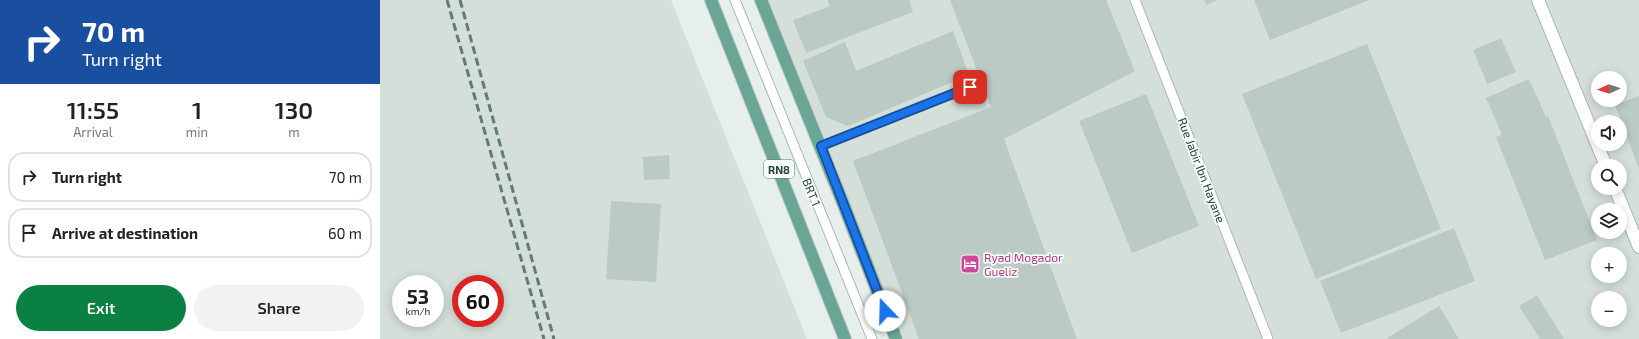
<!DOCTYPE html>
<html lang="en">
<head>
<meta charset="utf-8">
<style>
	:root { --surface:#fff; --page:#f2f2f2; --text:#222; --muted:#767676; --line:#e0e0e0; --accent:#0b8043 }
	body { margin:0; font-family:"Exo 2",sans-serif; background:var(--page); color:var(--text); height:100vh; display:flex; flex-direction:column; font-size:15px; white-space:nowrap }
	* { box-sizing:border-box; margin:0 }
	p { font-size:13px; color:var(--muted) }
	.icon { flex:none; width:22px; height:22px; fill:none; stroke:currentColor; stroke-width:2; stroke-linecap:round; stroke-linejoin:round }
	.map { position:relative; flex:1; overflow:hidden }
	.panel { display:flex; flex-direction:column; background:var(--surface); width:380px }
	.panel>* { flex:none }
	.hud { background:#1a4fa0; color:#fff; overflow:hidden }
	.needle { width:26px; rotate:267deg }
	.tools { position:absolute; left:1211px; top:71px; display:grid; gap:8px }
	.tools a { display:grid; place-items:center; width:36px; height:36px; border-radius:50%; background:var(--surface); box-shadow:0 2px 10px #0003; font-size:20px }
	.speed { position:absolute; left:12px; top:275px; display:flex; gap:8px; font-size:20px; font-weight:700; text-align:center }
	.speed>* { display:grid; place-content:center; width:52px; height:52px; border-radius:50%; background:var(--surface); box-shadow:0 2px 10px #0003; line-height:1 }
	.speed small { font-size:10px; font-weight:400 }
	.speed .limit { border:6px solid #d22; background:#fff; color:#111 }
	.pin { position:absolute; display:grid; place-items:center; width:34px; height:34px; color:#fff; margin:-17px; border-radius:8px; box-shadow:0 2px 6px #0006 }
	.me { position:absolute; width:44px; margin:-22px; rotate:339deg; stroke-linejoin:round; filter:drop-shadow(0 0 3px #0008) }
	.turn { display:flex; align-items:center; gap:14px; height:84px; padding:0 16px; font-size:18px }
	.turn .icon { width:52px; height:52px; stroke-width:2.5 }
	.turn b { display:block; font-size:28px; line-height:34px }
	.eta { display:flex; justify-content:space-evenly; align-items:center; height:68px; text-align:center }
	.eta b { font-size:24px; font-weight:600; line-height:28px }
	.action { display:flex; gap:8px; margin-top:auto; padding:8px 16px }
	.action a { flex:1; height:46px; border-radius:24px; background:var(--accent); color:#fff; font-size:16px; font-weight:600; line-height:46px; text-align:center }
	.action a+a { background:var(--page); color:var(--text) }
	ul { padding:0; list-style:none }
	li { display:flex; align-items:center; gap:12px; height:50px; margin:0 8px 6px; padding:0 8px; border:2px solid var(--line); border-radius:16px }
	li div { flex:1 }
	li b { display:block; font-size:15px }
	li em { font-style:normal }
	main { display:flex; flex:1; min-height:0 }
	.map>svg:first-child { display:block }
</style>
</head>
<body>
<main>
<section class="panel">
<div class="hud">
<div class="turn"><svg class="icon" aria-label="right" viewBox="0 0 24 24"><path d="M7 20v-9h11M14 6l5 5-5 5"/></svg><div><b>70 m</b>Turn right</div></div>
</div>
<div class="eta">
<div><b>11:55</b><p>Arrival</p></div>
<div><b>1</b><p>min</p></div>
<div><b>130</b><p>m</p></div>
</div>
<ul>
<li><svg class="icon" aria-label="right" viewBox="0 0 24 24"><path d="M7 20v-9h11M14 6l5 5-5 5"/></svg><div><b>Turn right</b></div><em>70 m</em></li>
<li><svg class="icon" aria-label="arrive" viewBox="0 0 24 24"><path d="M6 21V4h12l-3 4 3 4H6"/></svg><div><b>Arrive at destination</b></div><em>60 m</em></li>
</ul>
<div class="action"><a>Exit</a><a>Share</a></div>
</section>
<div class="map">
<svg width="1259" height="339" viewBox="0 0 1259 339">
	<rect width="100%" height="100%" fill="#e6efeb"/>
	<path fill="#d4dfda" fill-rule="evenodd" d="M 0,0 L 291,0 L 427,339 L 0,339 ZM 21,284 L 55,284 L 55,318 L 21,318 ZM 81,284 L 115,284 L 115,318 L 81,318 Z
		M 376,0 L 1259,0 L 1259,339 L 510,339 ZM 1218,78 L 1240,78 L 1240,100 L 1218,100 ZM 1218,122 L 1240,122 L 1240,144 L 1218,144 ZM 1218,166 L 1240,166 L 1240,188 L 1218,188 ZM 1218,210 L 1240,210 L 1240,232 L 1218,232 ZM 1218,254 L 1240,254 L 1240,276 L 1218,276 ZM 1218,298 L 1240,298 L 1240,320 L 1218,320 Z"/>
	<path fill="#bbcac4" d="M 447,0 L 529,0 L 533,12 L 426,53 L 413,20 L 450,6 Z
		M 570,0 L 726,0 L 755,71 L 624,139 L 697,339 L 539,339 L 473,161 L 611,107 Z
		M 824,0 L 838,0 L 826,5 Z
		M 874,0 L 989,0 L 890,40 Z
		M 573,31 L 589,75 L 468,126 L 446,117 L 423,61 L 465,42 L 476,71 Z
		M 1121,38 L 1136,72 L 1107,84 L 1093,50 Z
		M 987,44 L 1061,229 L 936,279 L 862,94 Z
		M 1149,79 L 1166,117 L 1168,116 L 1217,240 L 1165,260 L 1116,137 L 1122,135 L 1106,98 Z
		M 766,94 L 819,226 L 752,253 L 699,121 Z
		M 1259,96 L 1259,169 L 1235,105 Z
		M 289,155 L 290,179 L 264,180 L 263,157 Z
		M 231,201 L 281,204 L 276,282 L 226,279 Z
		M 1074,228 L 1095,281 L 961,333 L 940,281 Z
		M 1157,295 L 1184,339 L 1160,339 L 1139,306 Z
		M 1059,306 L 1079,339 L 1007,339 L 1007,338 Z"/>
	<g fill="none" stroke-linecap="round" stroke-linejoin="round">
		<defs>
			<path id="service" d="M 355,0 L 492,339
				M 755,0 L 888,339
				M 441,146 L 590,87"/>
			<path id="tertiary" d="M 1158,0 L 1226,166
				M 1235,188 L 1259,247"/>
			<path id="primary" d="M 331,0 L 465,339
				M 381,0 L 461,198 L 516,339"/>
		</defs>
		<use href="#service" stroke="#a8b8b2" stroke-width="11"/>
		<use href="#tertiary" stroke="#a8b8b2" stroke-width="14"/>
		<use href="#primary" stroke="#c2cac8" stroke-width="14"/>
		<use href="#service" stroke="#fff" stroke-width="9"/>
		<use href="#tertiary" stroke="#fff" stroke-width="12"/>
		<use href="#primary" stroke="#6aa596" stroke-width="12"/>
		<path stroke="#5f7d75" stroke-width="3" stroke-dasharray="8 4" stroke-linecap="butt" d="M 67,0 L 164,339
			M 80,0 L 174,339"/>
	</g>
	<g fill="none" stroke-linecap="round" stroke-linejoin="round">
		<defs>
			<path id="route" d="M 505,311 L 441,146 L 590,87"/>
		</defs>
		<use href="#route" stroke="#114b97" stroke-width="10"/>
		<use href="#route" stroke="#1a73e8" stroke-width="7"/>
	</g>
	<defs>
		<symbol id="hotel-square" viewBox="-11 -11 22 22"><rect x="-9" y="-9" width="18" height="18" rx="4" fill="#d1479c" stroke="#f7fbf9"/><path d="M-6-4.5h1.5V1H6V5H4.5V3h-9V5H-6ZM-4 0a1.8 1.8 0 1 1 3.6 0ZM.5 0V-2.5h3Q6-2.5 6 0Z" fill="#fff"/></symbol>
	</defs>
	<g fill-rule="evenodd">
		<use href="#hotel-square" x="579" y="253" width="22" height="22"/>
	</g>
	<g text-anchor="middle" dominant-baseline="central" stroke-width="3.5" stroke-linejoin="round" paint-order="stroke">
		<rect fill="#f7fbf9" stroke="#637a73" stroke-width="1" x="384" y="160" width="30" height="18" rx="3"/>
		<g font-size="11" font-weight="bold" fill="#24423a">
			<text x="399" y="169">RN8</text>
		</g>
		<g font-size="12" fill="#24423a" stroke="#f7fbf9">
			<text transform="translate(822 170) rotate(69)">Rue Jabir Ibn Hayane</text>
			<text transform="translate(432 192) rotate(68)">BRT 1</text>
		</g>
		<g font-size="12" fill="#b23c85" stroke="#f7fbf9" text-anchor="start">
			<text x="604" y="257">Ryad Mogador<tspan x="604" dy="14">Gueliz</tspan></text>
		</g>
	</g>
</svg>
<div class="tools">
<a><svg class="needle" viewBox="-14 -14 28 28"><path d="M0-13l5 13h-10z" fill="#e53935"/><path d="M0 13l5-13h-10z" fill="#767676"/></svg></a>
<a><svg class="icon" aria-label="sound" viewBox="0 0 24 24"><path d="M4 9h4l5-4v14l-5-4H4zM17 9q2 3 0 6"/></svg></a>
<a><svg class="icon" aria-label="search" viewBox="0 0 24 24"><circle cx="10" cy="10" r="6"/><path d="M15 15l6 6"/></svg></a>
<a><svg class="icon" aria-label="layers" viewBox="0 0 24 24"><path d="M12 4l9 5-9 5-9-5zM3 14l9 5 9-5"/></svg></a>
<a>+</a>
<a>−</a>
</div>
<div class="speed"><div>53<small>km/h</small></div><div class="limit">60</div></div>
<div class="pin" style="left:590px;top:87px;background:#d93025"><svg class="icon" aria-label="arrive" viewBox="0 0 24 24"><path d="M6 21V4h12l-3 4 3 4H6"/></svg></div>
<svg class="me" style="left:505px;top:311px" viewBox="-20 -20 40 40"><circle r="19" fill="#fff"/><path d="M0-13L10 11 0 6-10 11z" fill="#1a73e8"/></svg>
</div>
</main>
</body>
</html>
